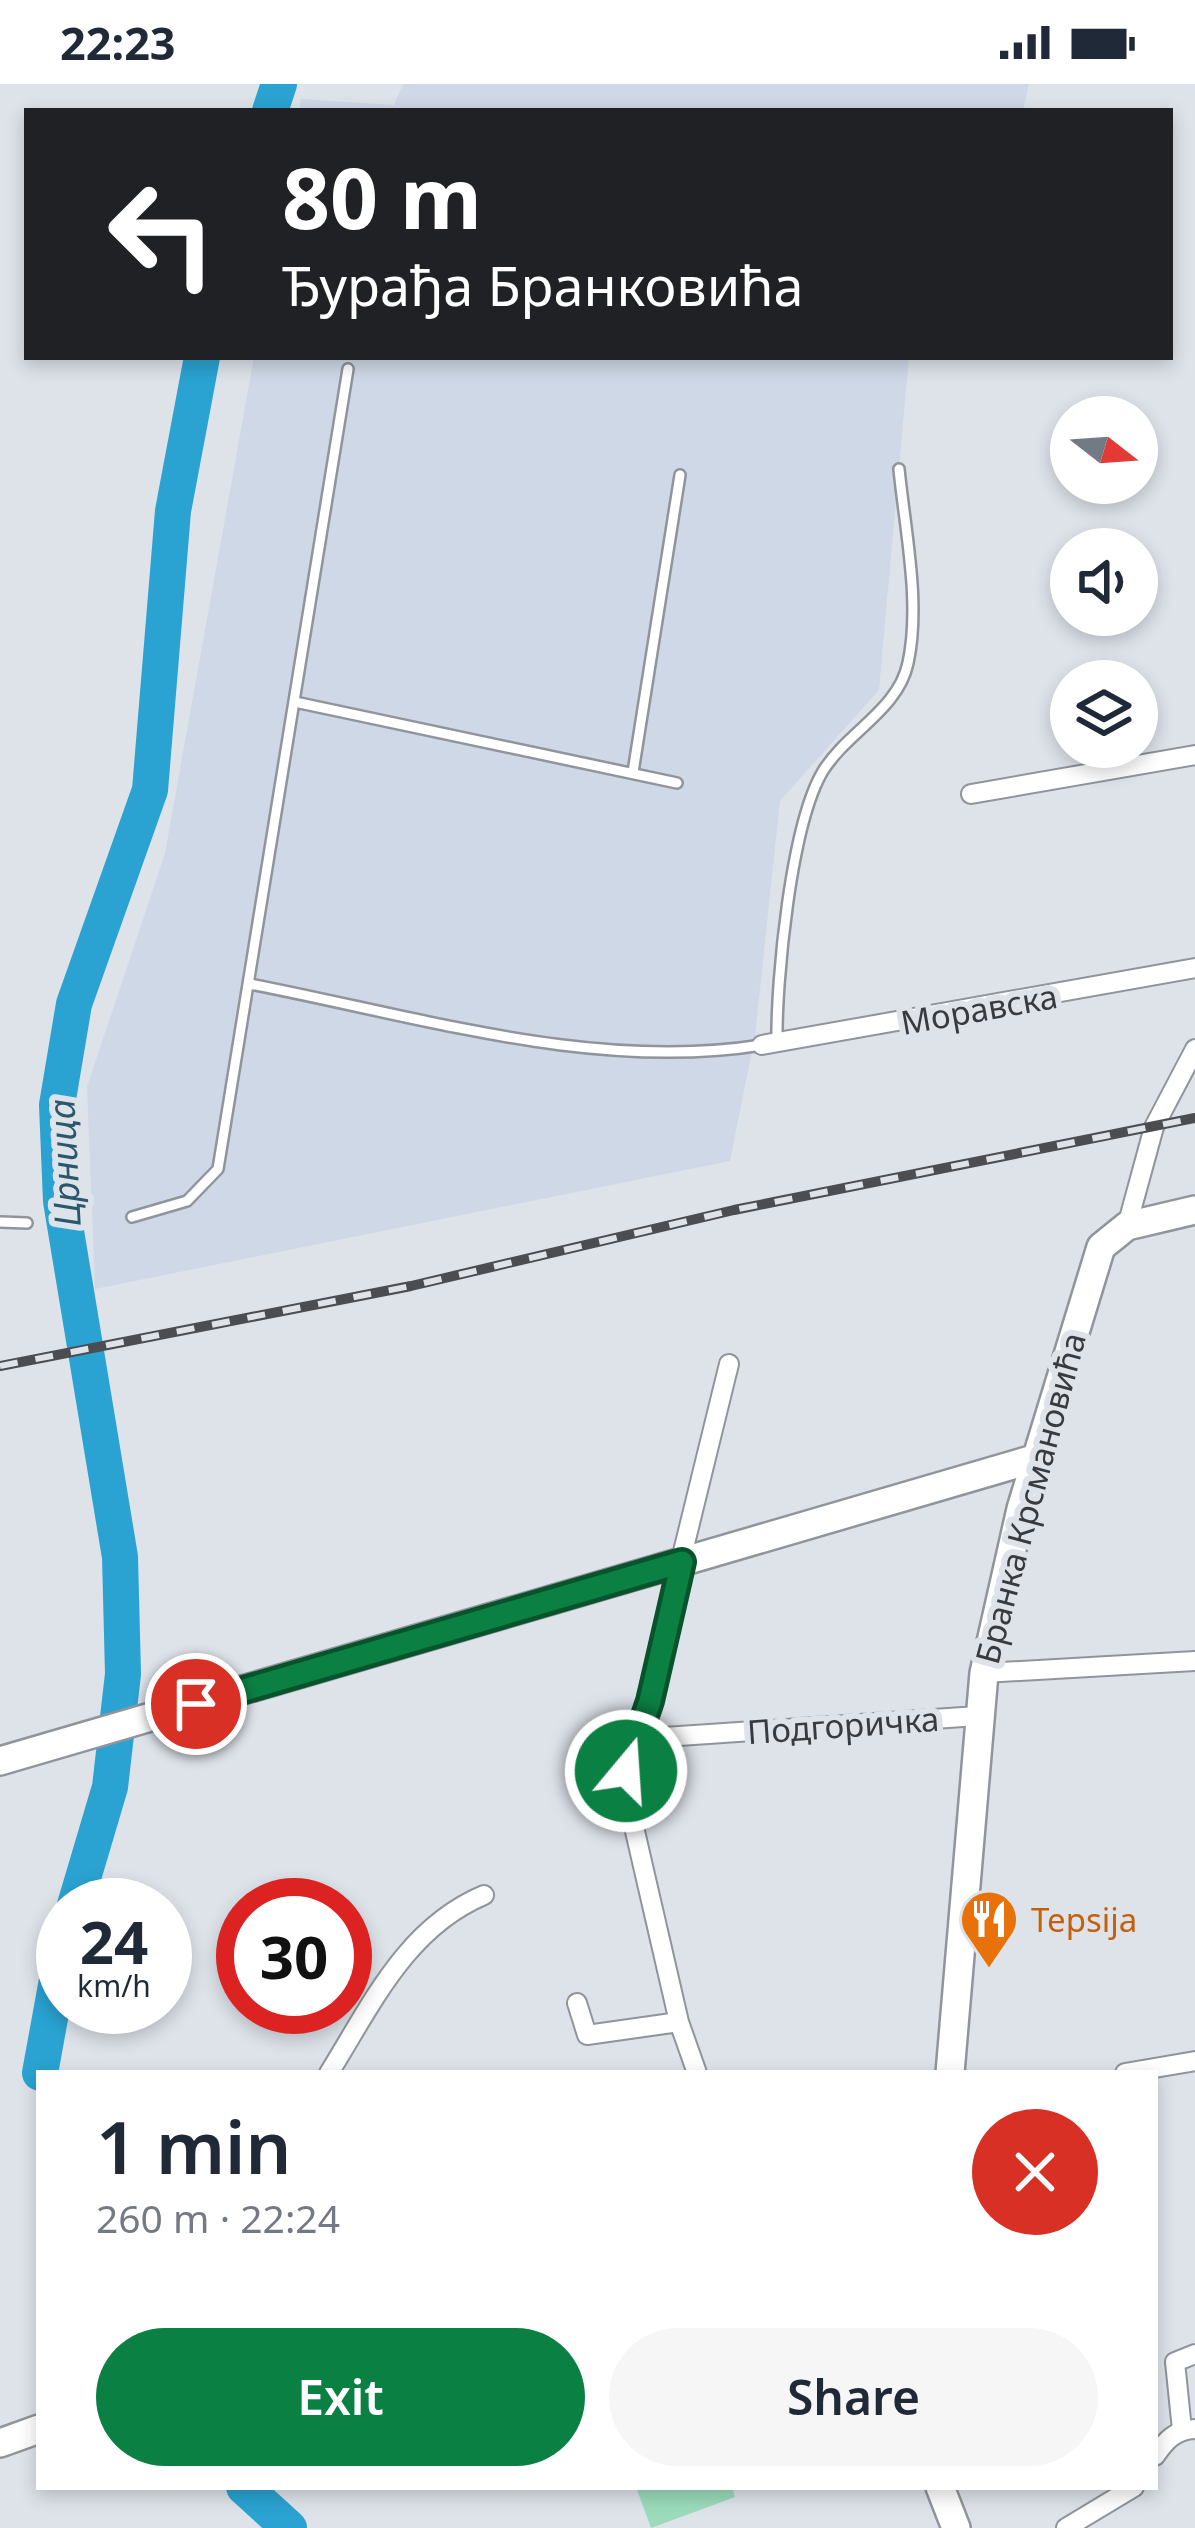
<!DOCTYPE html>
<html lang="en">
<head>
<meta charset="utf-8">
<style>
	:root { --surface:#fff; --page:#f6f6f7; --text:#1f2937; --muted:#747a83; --accent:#0b8043 }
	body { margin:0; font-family:"Noto Sans",sans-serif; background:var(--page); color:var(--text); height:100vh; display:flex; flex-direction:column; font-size:45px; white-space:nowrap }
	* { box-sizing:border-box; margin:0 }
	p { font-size:39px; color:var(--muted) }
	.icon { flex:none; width:66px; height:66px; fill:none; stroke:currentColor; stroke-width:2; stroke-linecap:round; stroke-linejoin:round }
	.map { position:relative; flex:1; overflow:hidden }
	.drawer { position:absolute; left:36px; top:1986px; width:1122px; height:420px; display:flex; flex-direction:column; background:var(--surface); border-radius:0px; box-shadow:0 6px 18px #0003 }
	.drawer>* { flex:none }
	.top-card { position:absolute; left:24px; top:24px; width:1149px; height:252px; border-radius:0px; box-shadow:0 6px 18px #0003; background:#202124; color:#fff; overflow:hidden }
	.needle { width:78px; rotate:107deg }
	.tools { position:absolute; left:1050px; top:312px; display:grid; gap:24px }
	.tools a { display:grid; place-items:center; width:108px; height:108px; border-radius:50%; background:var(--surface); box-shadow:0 6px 18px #0003; font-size:60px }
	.speed { position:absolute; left:36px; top:1794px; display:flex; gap:24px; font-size:60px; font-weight:700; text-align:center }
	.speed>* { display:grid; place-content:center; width:156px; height:156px; border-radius:50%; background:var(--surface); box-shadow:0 6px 18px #0003; line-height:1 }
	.speed small { font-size:30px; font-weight:400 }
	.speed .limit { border:18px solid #d22; background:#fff; color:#111 }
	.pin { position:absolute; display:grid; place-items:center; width:102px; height:102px; color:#fff; margin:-51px; border:6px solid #fff; border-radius:50%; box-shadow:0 3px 12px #0007 }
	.me { position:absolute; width:132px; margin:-66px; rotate:18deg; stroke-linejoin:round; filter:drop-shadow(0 0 9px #0008) }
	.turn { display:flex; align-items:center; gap:42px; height:252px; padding:0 60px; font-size:54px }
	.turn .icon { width:156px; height:156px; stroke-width:2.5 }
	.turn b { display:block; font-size:84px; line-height:102px }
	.round { display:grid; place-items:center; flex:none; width:126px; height:126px; border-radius:63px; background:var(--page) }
	.summary { display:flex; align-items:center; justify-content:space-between; height:204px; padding:0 60px }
	h1 { font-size:72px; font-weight:600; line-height:90px }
	.button { display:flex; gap:24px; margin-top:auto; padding:24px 60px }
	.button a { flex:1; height:138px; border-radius:72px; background:var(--accent); color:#fff; font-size:48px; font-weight:600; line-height:138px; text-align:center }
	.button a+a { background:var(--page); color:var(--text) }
	.status { display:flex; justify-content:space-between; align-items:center; height:84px; padding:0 60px; background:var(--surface); direction:ltr }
	.status svg { height:33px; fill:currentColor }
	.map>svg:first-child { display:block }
</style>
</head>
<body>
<div class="status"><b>22:23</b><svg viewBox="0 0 49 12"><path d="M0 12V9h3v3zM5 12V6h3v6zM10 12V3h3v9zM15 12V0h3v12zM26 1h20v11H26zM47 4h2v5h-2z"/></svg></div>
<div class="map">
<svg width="1195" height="2444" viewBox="0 0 1195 2444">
	<rect width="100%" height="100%" fill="#dee3ea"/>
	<path fill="#cfd8e6" d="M 403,0 L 1029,0 L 1023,27 L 299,27 L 301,15 L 394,21 Z
		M 254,273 L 909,273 L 879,606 L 780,717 L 755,952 L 730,1077 L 95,1205 L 87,1003 L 165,769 Z"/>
	<path fill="#9bdbbb" d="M 636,2403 L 732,2403 L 735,2413 L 651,2444 Z"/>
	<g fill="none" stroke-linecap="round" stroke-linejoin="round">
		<path stroke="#2aa3d2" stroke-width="36" d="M 270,27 L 279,0
			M 75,1821 L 110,1703 L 123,1590 L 120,1473 L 61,1117 L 57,1021 L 74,920 L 150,706 L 173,427 L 202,273
			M 40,1989 L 63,1863
			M 244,2403 L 289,2444"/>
		<defs>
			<path id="lane" d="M 295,618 L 677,699
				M 633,688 L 680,391
				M 250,900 C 416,932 595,988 762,961
				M 777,959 C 776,896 791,740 823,687 C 847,648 898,626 908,579 C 921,519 905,446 899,385
				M 132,1133 L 187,1117 L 218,1085 L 348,285
				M 0,1138 L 27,1139"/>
			<path id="street" d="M 971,710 L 1195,671
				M 762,961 L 1195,884
				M 1127,1142 L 1154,1043 L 1195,965
				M 984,1589 L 1195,1577
				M 635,1655 L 978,1632
				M 577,1919 L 587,1951 L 679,1938
				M 329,1989 C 372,1920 406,1844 484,1811
				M 697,1989 L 679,1938 L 625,1704 L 729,1280
				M 1125,1989 L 1195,1977
				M 1182,2346 L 1175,2278 L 1195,2270
				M 1155,2372 C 1166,2356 1175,2346 1195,2345
				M 1066,2444 L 1134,2403"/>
			<path id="secondary" d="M 0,1677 L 1037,1374
				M 950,1989 L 984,1589 L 1021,1425 L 1101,1163 L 1127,1142 L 1195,1126
				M 0,2359 L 39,2345
				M 940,2403 L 956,2444"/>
		</defs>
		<use href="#lane" stroke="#90949b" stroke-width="14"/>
		<use href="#street" stroke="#90949b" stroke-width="22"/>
		<use href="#secondary" stroke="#90949b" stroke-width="32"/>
		<use href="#lane" stroke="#fff" stroke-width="9"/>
		<use href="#street" stroke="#fff" stroke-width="18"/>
		<use href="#secondary" stroke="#fff" stroke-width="27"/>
		<defs>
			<path id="rail" d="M 0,1282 L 411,1202 L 734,1126 L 1195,1034"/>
		</defs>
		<use href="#rail" stroke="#4b4d50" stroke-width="10"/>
		<use href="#rail" stroke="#dee3ea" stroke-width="6" stroke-dasharray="18" stroke-linecap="butt"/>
	</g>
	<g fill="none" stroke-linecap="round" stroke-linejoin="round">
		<defs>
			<path id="route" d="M 196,1620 L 682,1478 L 650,1617 L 626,1687"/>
		</defs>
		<use href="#route" stroke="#07532c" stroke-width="30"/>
		<use href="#route" stroke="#0b8043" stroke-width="21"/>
	</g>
	<defs>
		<symbol id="restaurant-pin" viewBox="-11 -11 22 30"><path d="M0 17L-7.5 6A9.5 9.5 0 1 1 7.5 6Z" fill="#e8710a" stroke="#dee3ea"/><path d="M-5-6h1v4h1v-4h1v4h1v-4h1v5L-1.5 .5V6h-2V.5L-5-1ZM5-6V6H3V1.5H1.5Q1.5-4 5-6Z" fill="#fff"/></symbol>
	</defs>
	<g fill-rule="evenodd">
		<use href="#restaurant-pin" x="956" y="1802" width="66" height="90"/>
	</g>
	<g text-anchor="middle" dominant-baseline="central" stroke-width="12" stroke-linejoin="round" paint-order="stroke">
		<g font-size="33" fill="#383a3d" stroke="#dee3ea">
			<text transform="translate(979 925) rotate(-10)">Моравска</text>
			<text transform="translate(1030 1414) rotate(-75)">Бранка Крсмановића</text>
			<text transform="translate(843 1641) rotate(-4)">Подгоричка</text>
		</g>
		<g font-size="33" fill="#c56008" stroke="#dee3ea" text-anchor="start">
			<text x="1031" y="1835">Tepsija</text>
		</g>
		<g font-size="36" font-style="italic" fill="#29586c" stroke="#dee3ea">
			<text transform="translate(64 1079) rotate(-93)">Црница</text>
		</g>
	</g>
</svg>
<div class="tools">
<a><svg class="needle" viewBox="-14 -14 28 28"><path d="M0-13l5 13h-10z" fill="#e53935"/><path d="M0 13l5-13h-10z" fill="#747a83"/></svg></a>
<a><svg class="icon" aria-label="sound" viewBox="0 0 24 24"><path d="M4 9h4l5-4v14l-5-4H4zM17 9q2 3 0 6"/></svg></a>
<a><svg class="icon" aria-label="layers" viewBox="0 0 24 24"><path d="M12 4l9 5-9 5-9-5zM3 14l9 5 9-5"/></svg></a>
</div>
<div class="speed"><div>24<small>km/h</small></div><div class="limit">30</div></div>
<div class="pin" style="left:196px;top:1620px;background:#d93025"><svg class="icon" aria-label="arrive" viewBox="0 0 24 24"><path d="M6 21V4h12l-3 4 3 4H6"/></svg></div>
<svg class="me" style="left:626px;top:1687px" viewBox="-20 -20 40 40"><circle r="17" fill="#0b8043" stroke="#fff" stroke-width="3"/><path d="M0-11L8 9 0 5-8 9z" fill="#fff"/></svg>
<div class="top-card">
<div class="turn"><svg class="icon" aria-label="left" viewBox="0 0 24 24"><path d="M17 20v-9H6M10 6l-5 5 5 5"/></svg><div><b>80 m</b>Ђурађа Бранковића</div></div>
</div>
<section class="drawer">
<div class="summary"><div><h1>1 min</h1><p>260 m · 22:24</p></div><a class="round" style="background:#d93025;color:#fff"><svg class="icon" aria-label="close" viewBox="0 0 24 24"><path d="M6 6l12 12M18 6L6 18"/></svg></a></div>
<div class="button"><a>Exit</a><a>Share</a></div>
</section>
</div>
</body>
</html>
